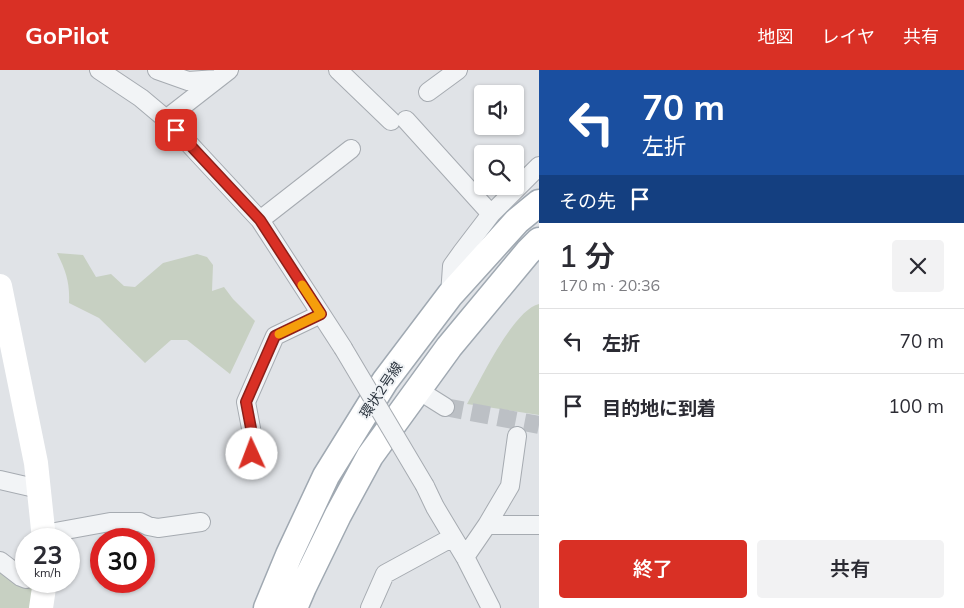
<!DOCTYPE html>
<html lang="ja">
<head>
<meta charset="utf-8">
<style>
	:root { --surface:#fff; --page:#f2f2f3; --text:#2b2b33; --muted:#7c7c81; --line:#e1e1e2; --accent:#d93025 }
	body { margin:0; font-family:Mulish,"Noto Sans JP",sans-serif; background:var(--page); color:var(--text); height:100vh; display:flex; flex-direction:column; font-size:19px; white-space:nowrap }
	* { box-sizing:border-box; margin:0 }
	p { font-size:16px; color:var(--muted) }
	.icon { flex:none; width:28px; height:28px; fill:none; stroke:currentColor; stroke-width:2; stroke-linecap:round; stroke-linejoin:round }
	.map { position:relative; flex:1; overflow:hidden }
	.side { display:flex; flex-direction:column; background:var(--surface); width:425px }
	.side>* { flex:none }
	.top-card { background:#1a4fa0; color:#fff; overflow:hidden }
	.fabs { position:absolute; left:474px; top:15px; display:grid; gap:10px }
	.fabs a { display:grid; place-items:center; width:50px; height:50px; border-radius:5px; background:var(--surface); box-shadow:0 1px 4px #0004; font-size:25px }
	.speed { position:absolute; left:15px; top:458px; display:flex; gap:10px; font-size:25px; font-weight:700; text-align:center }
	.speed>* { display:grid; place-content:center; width:65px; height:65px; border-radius:50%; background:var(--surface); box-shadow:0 1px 4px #0004; line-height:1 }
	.speed small { font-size:12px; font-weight:400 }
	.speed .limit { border:8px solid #d22; background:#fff; color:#111 }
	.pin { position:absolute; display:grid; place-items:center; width:42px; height:42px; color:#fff; margin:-21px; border-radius:10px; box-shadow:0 2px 8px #0006 }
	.me { position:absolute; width:55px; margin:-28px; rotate:358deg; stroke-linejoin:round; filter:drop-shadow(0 0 4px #0008) }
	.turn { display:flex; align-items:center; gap:18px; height:105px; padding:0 20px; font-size:22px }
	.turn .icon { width:65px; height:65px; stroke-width:2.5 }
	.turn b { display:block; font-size:35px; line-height:42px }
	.then { display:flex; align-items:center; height:48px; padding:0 20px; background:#0003; gap:10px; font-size:19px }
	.round { display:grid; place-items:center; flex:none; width:52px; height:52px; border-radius:5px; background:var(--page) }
	.overview { display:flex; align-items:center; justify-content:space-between; height:85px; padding:0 20px }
	h1 { font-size:30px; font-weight:600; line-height:38px }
	.button { display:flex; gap:10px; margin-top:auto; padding:10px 20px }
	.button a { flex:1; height:58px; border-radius:5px; background:var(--accent); color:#fff; font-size:20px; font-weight:600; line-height:58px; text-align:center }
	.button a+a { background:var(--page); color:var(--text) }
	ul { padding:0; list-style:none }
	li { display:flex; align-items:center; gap:15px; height:65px; padding:0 20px; border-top:1px solid var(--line) }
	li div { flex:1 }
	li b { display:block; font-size:19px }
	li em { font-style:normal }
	header { display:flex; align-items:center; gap:30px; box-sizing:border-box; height:70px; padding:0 25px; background:var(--accent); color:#fff }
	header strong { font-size:24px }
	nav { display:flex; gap:28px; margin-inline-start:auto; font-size:18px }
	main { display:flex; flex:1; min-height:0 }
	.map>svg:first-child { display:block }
</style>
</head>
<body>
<header>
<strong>GoPilot</strong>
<nav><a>地図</a><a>レイヤ</a><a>共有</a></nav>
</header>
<main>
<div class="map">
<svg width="539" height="538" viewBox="0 0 539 538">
	<rect width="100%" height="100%" fill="#e0e3e7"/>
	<path fill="#c7d0c2" d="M 57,183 L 83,185 L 96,207 L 111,204 L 124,216 L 135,217 L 163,193 L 197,184 L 207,187 L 213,195 L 212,221 L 224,217 L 233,229 L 255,251 L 230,304 L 187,270 L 171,270 L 145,293 L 99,248 L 69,233 C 70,213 66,201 57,183 Z
		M 539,234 L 539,345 L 467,334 C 480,311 513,240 539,234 Z
		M 0,498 L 22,512 L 35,517 L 31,538 L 0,538 Z"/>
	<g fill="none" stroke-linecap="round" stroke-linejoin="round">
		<path stroke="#bcc0c5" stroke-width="18" stroke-dasharray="18 9" stroke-linecap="butt" d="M 445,337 L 539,355"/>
		<defs>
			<path id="street" d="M 99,0 L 141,28 L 166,49 L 260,150 L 343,278
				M 157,0 L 188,11 L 217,9
				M 338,0 L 391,51
				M 428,22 L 458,0
				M 166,49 L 229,0
				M 406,50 L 491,144
				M 260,150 L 351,79
				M 450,225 L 452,196 L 462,182 L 491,144 L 539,96
				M 418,320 L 445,337
				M 252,384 L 254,374 L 246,332 L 275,266 L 321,244
				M 0,410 L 39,419
				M 425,416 L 435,437 L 465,487 L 491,538
				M 487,455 L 510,416 L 517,366
				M 44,464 L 110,452 L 140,452 L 148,456 L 158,458 L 201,452
				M 465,487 L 487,455 L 539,455
				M 0,491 L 21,507 L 26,509
				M 370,538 L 385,504 L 453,467"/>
			<path id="primary" d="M 267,538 L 289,485 L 326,406 L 385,311 L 450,225 L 517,151 L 539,133
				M 294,538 L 303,517 L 338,445 L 370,386 L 449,277 L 528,182 L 539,171"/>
		</defs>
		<use href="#street" stroke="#a6abb1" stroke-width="20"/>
		<use href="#primary" stroke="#a0a9b2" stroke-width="29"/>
		<use href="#street" stroke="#f2f4f6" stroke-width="18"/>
		<path stroke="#fff" stroke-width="24" d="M 0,216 L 36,393 L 44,469
			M 41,538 L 45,511"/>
		<use href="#primary" stroke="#fff" stroke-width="26"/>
		<defs>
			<path id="street-bridge" d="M 343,278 L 425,416"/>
		</defs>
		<use href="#street-bridge" stroke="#a6abb1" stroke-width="20" stroke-linecap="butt"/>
		<use href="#street-bridge" stroke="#f2f4f6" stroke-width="18"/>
	</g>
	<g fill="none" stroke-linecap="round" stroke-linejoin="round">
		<defs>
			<path id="route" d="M 176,60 L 260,150 L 321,244 L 275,266 L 246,332 L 254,374 L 252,384"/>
		</defs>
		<use href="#route" stroke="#8d1f18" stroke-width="12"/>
		<use href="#route" stroke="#d93025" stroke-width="9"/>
		<path stroke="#f59e0b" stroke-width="9" d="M 279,264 L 321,244 L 302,215"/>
	</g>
	<g text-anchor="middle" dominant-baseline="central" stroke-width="4" stroke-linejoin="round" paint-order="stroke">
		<g font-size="14" fill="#2a333d" stroke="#eff2f5">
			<text transform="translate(381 320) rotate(-56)">環状2号線</text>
		</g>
	</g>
</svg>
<div class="fabs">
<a><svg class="icon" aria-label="sound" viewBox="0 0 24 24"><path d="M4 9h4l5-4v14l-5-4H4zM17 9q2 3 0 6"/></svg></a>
<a><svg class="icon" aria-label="search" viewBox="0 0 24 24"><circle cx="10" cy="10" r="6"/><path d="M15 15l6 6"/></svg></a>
</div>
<div class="speed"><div>23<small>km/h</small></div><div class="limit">30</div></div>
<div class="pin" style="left:176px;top:60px;background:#d93025"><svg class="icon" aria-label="arrive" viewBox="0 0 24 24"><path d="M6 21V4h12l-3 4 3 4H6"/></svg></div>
<svg class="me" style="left:252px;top:384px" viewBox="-20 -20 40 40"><circle r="19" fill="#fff"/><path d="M0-13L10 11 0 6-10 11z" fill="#d93025"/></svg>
</div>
<section class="side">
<div class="top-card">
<div class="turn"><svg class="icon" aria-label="left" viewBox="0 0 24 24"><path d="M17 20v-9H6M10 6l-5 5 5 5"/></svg><div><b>70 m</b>左折</div></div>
<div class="then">その先<svg class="icon" aria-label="arrive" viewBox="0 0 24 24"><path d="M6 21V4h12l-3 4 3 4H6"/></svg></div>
</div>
<div class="overview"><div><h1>1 分</h1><p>170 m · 20:36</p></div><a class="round"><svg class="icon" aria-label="close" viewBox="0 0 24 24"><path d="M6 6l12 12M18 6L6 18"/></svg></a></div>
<ul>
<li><svg class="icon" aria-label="left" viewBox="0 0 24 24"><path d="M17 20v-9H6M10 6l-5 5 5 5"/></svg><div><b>左折</b></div><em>70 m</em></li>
<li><svg class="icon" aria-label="arrive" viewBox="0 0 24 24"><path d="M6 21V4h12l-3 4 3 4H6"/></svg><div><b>目的地に到着</b></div><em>100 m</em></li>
</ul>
<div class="button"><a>終了</a><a>共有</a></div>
</section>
</main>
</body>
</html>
